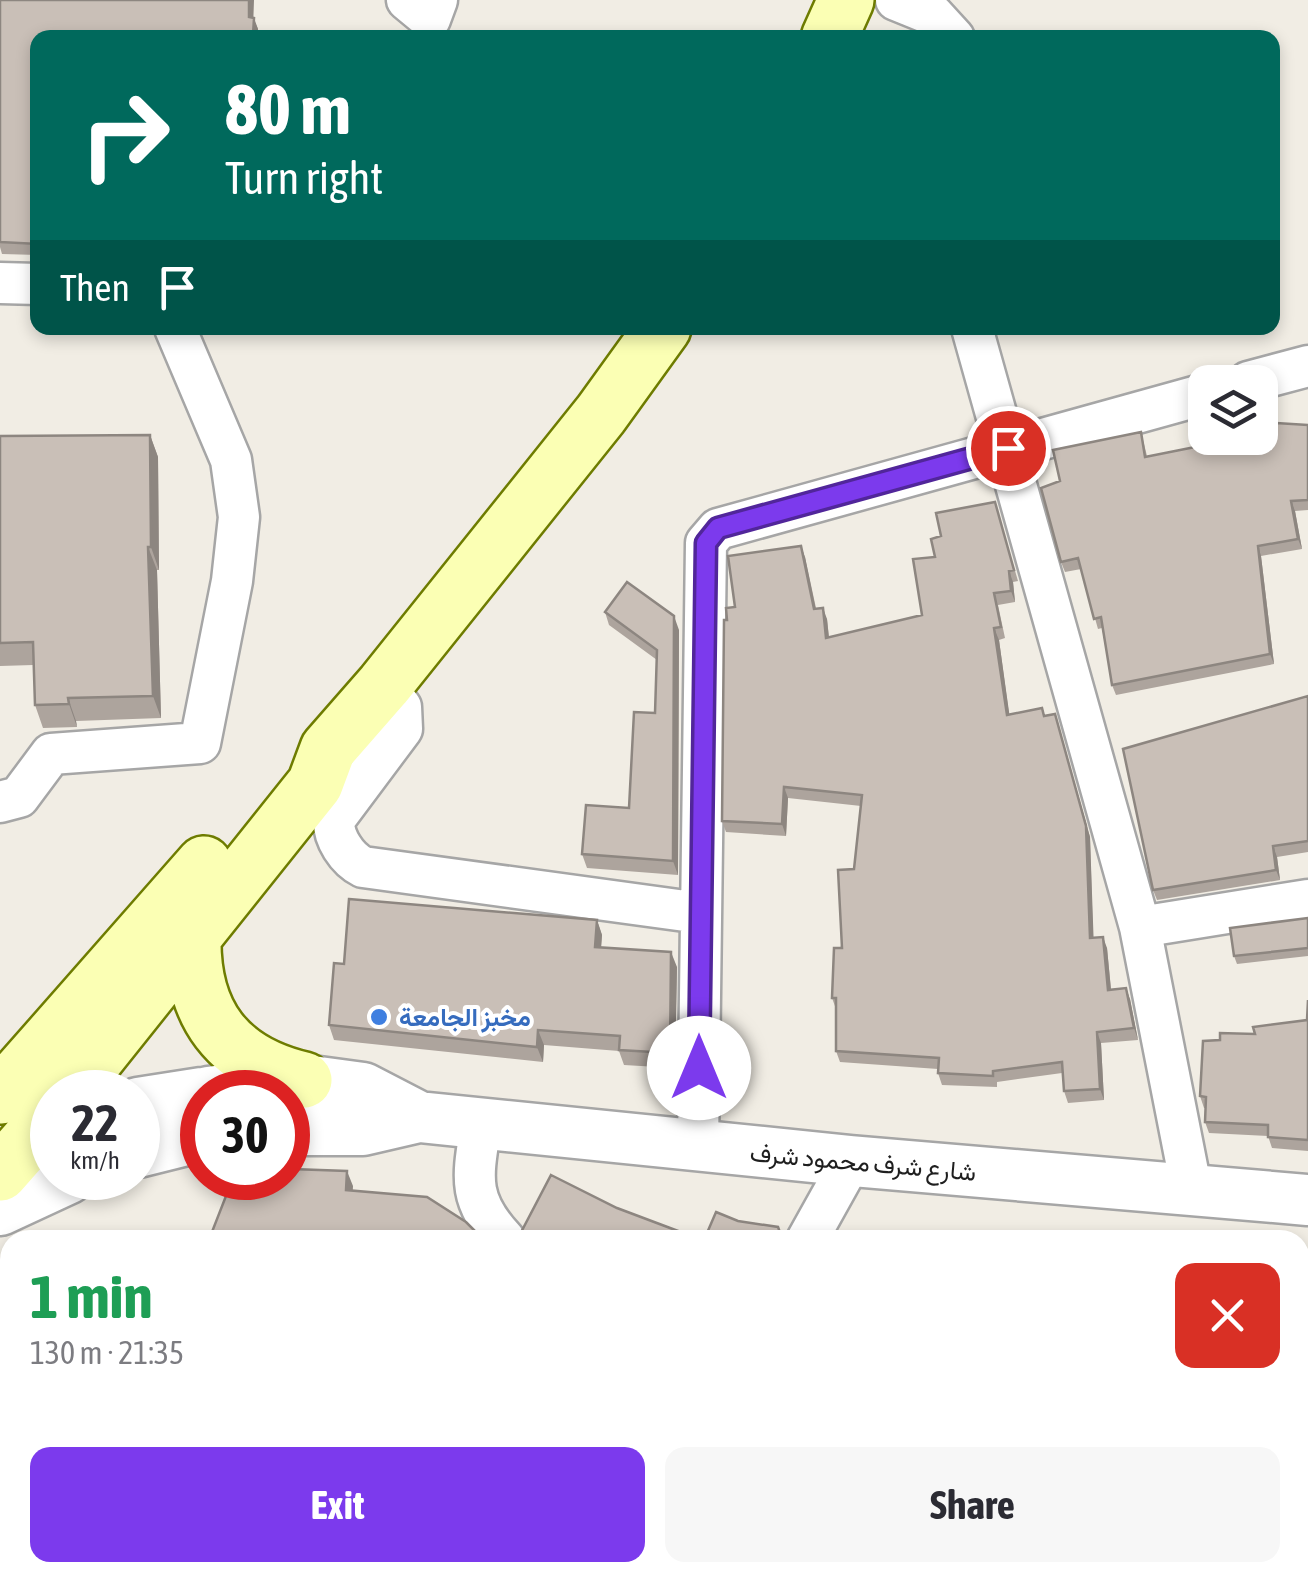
<!DOCTYPE html>
<html lang="en">
<head>
<meta charset="utf-8">
<style>
	:root { --surface:#fff; --page:#f7f7f7; --text:#2b2b33; --muted:#7c7c81; --accent:#7c3aed }
	body { margin:0; font-family:"Asap Condensed",Vazirmatn,sans-serif; background:var(--page); color:var(--text); height:100vh; display:flex; flex-direction:column; font-size:38px; white-space:nowrap }
	* { box-sizing:border-box; margin:0 }
	p { font-size:32px; color:var(--muted) }
	.icon { flex:none; width:55px; height:55px; fill:none; stroke:currentColor; stroke-width:2; stroke-linecap:round; stroke-linejoin:round }
	.map { position:relative; flex:1; overflow:hidden }
	.side { position:absolute; left:0px; top:1230px; width:1310px; height:352px; display:flex; flex-direction:column; background:var(--surface); border-radius:30px 30px 0 0; box-shadow:0 5px 15px #0003 }
	.side>* { flex:none }
	.guide { position:absolute; left:30px; top:30px; width:1250px; height:305px; border-radius:20px; box-shadow:0 5px 15px #0003; background:#00695c; color:#fff; overflow:hidden }
	.tools { position:absolute; left:1188px; top:365px; display:grid; gap:20px }
	.tools a { display:grid; place-items:center; width:90px; height:90px; border-radius:20px; background:var(--surface); box-shadow:0 5px 15px #0003; font-size:50px }
	.speed { position:absolute; left:30px; top:1070px; display:flex; gap:20px; font-size:50px; font-weight:700; text-align:center }
	.speed>* { display:grid; place-content:center; width:130px; height:130px; border-radius:50%; background:var(--surface); box-shadow:0 5px 15px #0003; line-height:1 }
	.speed small { font-size:25px; font-weight:400 }
	.speed .limit { border:15px solid #d22; background:#fff; color:#111 }
	.pin { position:absolute; display:grid; place-items:center; width:85px; height:85px; color:#fff; margin:-42px; border:5px solid #fff; border-radius:50%; box-shadow:0 2px 10px #0007 }
	.me { position:absolute; width:110px; margin:-55px; rotate:0deg; stroke-linejoin:round; filter:drop-shadow(0 0 8px #0008) }
	.turn { display:flex; align-items:center; gap:35px; height:210px; padding:0 30px; font-size:45px }
	.turn .icon { width:130px; height:130px; stroke-width:2.5 }
	.turn b { display:block; font-size:70px; line-height:85px }
	.then { display:flex; align-items:center; height:95px; padding:0 30px; background:#0003; gap:20px; font-size:38px }
	.round { display:grid; place-items:center; flex:none; width:105px; height:105px; border-radius:20px; background:var(--page) }
	.headline { display:flex; align-items:center; justify-content:space-between; height:170px; padding:0 30px }
	h1 { font-size:60px; font-weight:700; line-height:75px; color:#1e9e55 }
	.primary-button { display:flex; gap:20px; margin-top:auto; padding:20px 30px }
	.primary-button a { flex:1; height:115px; border-radius:20px; background:var(--accent); color:#fff; font-size:40px; font-weight:700; line-height:115px; text-align:center }
	.primary-button a+a { background:var(--page); color:var(--text) }
	.map>svg:first-child { display:block }
</style>
</head>
<body>
<div class="map">
<svg width="1308" height="1582" viewBox="0 0 1308 1582">
	<rect width="100%" height="100%" fill="#f1ede4"/>
	<g fill="none" stroke-linecap="round" stroke-linejoin="round">
		<defs>
			<path id="minor" d="M 407,0 L 430,19 L 437,0
				M 896,0 L 933,15 L 954,38
				M 0,283 L 38,284
				M 972,328 L 1140,927 L 1192,1192
				M 1248,382 L 1308,366
				M 384,685 L 401,707 L 402,729 L 334,820 C 333,838 347,859 363,867 L 700,913
				M 0,802 L 19,797 L 51,754 L 200,743 L 232,581 L 239,517 L 231,460 L 175,328
				M 1140,927 L 1308,900
				M 481,1124 C 473,1176 466,1199 505,1240
				M 698,1146 L 706,543 L 718,529 L 1205,394
				M 807,1240 L 851,1161
				M 0,1550 L 10,1557
				M 32,1572 L 46,1582
				M 1163,1572 L 1164,1582
				M 1292,1572 L 1308,1576
				M 430,1582 L 436,1572
				M 927,1582 L 931,1572"/>
			<path id="tertiary" d="M 208,1092 L 304,1080 L 363,1088 L 419,1117
				M 138,1103 L 202,1093
				M 288,1130 L 363,1130 L 419,1117 L 851,1161 L 1308,1200
				M 138,1152 L 202,1136
				M 0,1210 L 69,1178"/>
			<path id="secondary" d="M 829,38 L 846,0
				M 193,935 C 191,1014 227,1062 304,1080
				M 69,1092 L 315,784 L 328,749 L 384,685 L 601,414 L 663,328
				M 0,1096 L 204,864
				M 0,1173 L 52,1114"/>
		</defs>
		<use href="#minor" stroke="#a6a6a6" stroke-width="45"/>
		<use href="#tertiary" stroke="#a6a6a6" stroke-width="55"/>
		<use href="#secondary" stroke="#6e7c00" stroke-width="60"/>
		<use href="#minor" stroke="#fff" stroke-width="40"/>
		<use href="#tertiary" stroke="#fff" stroke-width="50"/>
		<use href="#secondary" stroke="#fbffb4" stroke-width="55"/>
	</g>
	<path fill="#ada49d" d="M 0,0 L 253,18 L 258,29 L 258,34 L 261,34 L 262,38 L 38,38 L 38,255 L 2,254 L 0,247 Z
		M 1308,425 L 1308,510 L 1295,511 L 1302,549 L 1261,556 L 1274,664 L 1116,695 L 1112,685 L 1102,628 L 1098,629 L 1081,569 L 1065,572 L 1061,562 L 1060,481 L 1141,432 L 1147,456 Z
		M 150,435 L 158,457 L 159,570 L 157,570 L 161,718 L 76,721 L 77,727 L 43,728 L 35,705 L 33,665 L 0,666 L 0,436 Z
		M 995,502 L 1018,581 L 1013,582 L 1015,602 L 998,605 L 1005,638 L 999,640 L 1009,714 L 1045,716 L 1055,714 L 1090,837 L 1093,938 L 1107,948 L 1111,989 L 1130,999 L 1138,1040 L 1101,1043 L 1104,1100 L 1068,1103 L 1064,1091 L 1062,1073 L 997,1082 L 997,1087 L 942,1085 L 938,1073 L 938,1069 L 840,1062 L 836,1051 L 836,1009 L 832,998 L 854,869 L 861,806 L 788,798 L 786,836 L 726,832 L 722,821 L 727,620 L 735,607 L 805,557 L 816,608 L 827,619 L 829,637 L 922,615 L 935,557 L 941,536 Z
		M 605,612 L 679,630 L 678,875 L 587,868 L 582,854 L 629,808 L 655,713 L 657,660 L 609,625 Z
		M 1308,696 L 1308,852 L 1277,857 L 1280,880 L 1157,900 L 1153,890 Z
		M 1308,918 L 1308,956 L 1237,964 L 1234,956 Z
		M 597,920 L 602,935 L 601,947 L 677,967 L 675,1068 L 624,1065 L 619,1051 L 544,1045 L 543,1062 L 334,1040 L 329,1025 L 344,964 Z
		M 1308,1000 L 1308,1151 L 1272,1148 L 1268,1136 L 1209,1133 L 1205,1122 L 1205,1108 L 1204,1108 L 1200,1096 L 1220,1040 L 1255,1034 L 1307,1020 Z
		M 1300,1264 L 1308,1265 L 1308,1549 L 1300,1546 Z
		M 10,1495 L 10,1529 L 2,1526 L 0,1522 L 0,1507 Z
		M 63,1572 L 328,1572 L 321,1582 L 104,1582 L 99,1579 L 96,1582 L 58,1582 Z
		M 457,1572 L 880,1572 L 875,1582 L 865,1582 L 854,1577 L 851,1582 L 451,1582 Z"/>
	<path fill="#8d8680" d="M 249,0 L 254,0 L 253,29 L 249,17 Z
		M 254,18 L 258,29 L 258,38 L 253,35 Z
		M 150,435 L 158,457 L 159,570 L 151,547 Z
		M 1291,501 L 1295,511 L 1302,549 L 1298,539 Z
		M 801,546 L 805,557 L 818,620 L 814,609 Z
		M 1258,546 L 1261,556 L 1274,664 L 1270,654 Z
		M 148,547 L 157,570 L 161,718 L 153,696 Z
		M 1009,571 L 1013,582 L 1015,602 L 1011,591 Z
		M 823,608 L 827,619 L 830,649 L 826,638 Z
		M 674,616 L 679,630 L 678,875 L 673,861 Z
		M 994,628 L 999,640 L 1011,726 L 1007,715 Z
		M 68,698 L 76,721 L 77,727 L 69,704 Z
		M 1055,714 L 1090,837 L 1094,950 L 1090,938 Z
		M 784,787 L 788,798 L 786,836 L 782,824 Z
		M 1273,846 L 1277,857 L 1280,880 L 1276,870 Z
		M 597,920 L 602,935 L 600,962 L 595,947 Z
		M 1103,937 L 1107,948 L 1112,1001 L 1108,990 Z
		M 671,952 L 677,967 L 675,1068 L 670,1053 Z
		M 1126,988 L 1130,999 L 1138,1040 L 1134,1028 Z
		M 538,1030 L 544,1045 L 543,1062 L 537,1047 Z
		M 1097,1032 L 1101,1043 L 1104,1100 L 1100,1089 Z
		M 347,1171 L 353,1186 L 352,1205 L 346,1190 Z
		M 86,1572 L 97,1572 L 99,1579 L 96,1582 L 78,1582 Z
		M 312,1572 L 328,1572 L 321,1582 L 305,1582 Z
		M 821,1572 L 825,1572 L 828,1582 L 816,1582 Z
		M 842,1572 L 852,1572 L 854,1577 L 851,1582 L 842,1582 L 840,1576 Z
		M 868,1572 L 880,1572 L 875,1582 L 872,1582 Z
		M 1229,1572 L 1235,1572 L 1235,1582 L 1229,1582 Z"/>
	<path fill="#c9bfb7" stroke="#8d8680" stroke-width="2.5" d="M 0,0 L 249,0 L 249,17 L 254,18 L 253,35 L 261,34 L 261,38 L 38,38 L 38,244 L 0,242 Z
		M 1276,423 L 1308,425 L 1308,500 L 1291,501 L 1298,539 L 1258,546 L 1270,654 L 1112,685 L 1101,617 L 1094,619 L 1078,558 L 1061,562 L 1041,488 L 1060,481 L 1053,450 L 1141,432 L 1145,457 L 1240,438 L 1260,438 L 1260,425 Z
		M 150,435 L 151,547 L 148,547 L 153,696 L 68,698 L 69,704 L 35,705 L 33,642 L 0,643 L 0,436 Z
		M 995,502 L 1014,570 L 1009,571 L 1011,591 L 994,593 L 1001,627 L 994,628 L 1007,715 L 1042,708 L 1044,716 L 1055,714 L 1086,826 L 1090,938 L 1103,937 L 1108,990 L 1126,988 L 1134,1028 L 1097,1032 L 1100,1089 L 1064,1091 L 1062,1062 L 993,1071 L 993,1076 L 938,1073 L 939,1058 L 836,1051 L 836,998 L 832,998 L 834,948 L 842,948 L 838,870 L 854,869 L 862,795 L 784,787 L 782,824 L 722,821 L 724,620 L 727,620 L 726,608 L 735,607 L 728,556 L 801,546 L 814,609 L 823,608 L 826,638 L 922,615 L 913,559 L 935,557 L 931,539 L 941,536 L 936,513 Z
		M 627,582 L 674,616 L 673,861 L 582,854 L 586,805 L 629,808 L 634,712 L 655,713 L 657,650 L 605,612 Z
		M 1308,696 L 1308,841 L 1273,846 L 1276,870 L 1153,890 L 1123,749 Z
		M 349,899 L 597,920 L 595,947 L 671,952 L 670,1053 L 619,1050 L 620,1036 L 538,1030 L 537,1047 L 329,1025 L 334,963 L 344,964 Z
		M 1308,918 L 1308,948 L 1234,956 L 1230,928 Z
		M 1308,1000 L 1308,1140 L 1268,1137 L 1268,1125 L 1205,1122 L 1206,1097 L 1200,1096 L 1203,1041 L 1220,1040 L 1220,1033 L 1255,1034 L 1253,1027 L 1307,1020 Z
		M 288,1164 L 292,1164 L 292,1169 L 347,1171 L 346,1190 L 427,1197 L 466,1222 L 484,1240 L 214,1240 L 210,1237 L 233,1178 L 288,1178 Z
		M 551,1175 L 617,1208 L 702,1240 L 517,1240 Z
		M 716,1212 L 738,1221 L 778,1227 L 782,1238 L 781,1240 L 704,1240 Z
		M 1300,1264 L 1308,1265 L 1308,1537 L 1300,1533 Z
		M 10,1495 L 10,1517 L 0,1512 L 0,1507 Z
		M 0,1563 L 4,1565 L 10,1570 L 10,1572 L 12,1572 L 23,1582 L 0,1582 Z
		M 63,1572 L 86,1572 L 78,1582 L 58,1582 Z
		M 107,1572 L 312,1572 L 305,1582 L 121,1582 Z
		M 457,1572 L 821,1572 L 816,1582 L 451,1582 Z
		M 999,1572 L 1138,1572 L 1141,1582 L 996,1582 Z
		M 1181,1572 L 1229,1572 L 1229,1582 L 1176,1582 L 1180,1577 Z"/>
	<g fill="none" stroke-linecap="round" stroke-linejoin="round">
		<defs>
			<path id="route" d="M 699,1068 L 706,543 L 718,528 L 1008,448"/>
		</defs>
		<use href="#route" stroke="#51269a" stroke-width="25"/>
		<use href="#route" stroke="#7c3aed" stroke-width="18"/>
	</g>
	<circle fill="#3f7fe0" stroke="#fff" stroke-width="4" cx="379" cy="1017" r="10"/>
	<g text-anchor="middle" dominant-baseline="central" stroke-width="8" stroke-linejoin="round" paint-order="stroke">
		<g font-size="25" font-weight="bold" fill="#366cbe" stroke="#fff" text-anchor="start">
			<text x="399" y="1017">مخبز الجامعة</text>
		</g>
		<g font-size="25" fill="#1f1f1f" stroke="#fff">
			<text transform="translate(863 1162) rotate(5)">شارع شرف محمود شرف</text>
		</g>
	</g>
</svg>
<div class="tools">
<a><svg class="icon" aria-label="layers" viewBox="0 0 24 24"><path d="M12 4l9 5-9 5-9-5zM3 14l9 5 9-5"/></svg></a>
</div>
<div class="speed"><div>22<small>km/h</small></div><div class="limit">30</div></div>
<div class="pin" style="left:1008px;top:448px;background:#d93025"><svg class="icon" aria-label="arrive" viewBox="0 0 24 24"><path d="M6 21V4h12l-3 4 3 4H6"/></svg></div>
<svg class="me" style="left:699px;top:1068px" viewBox="-20 -20 40 40"><circle r="19" fill="#fff"/><path d="M0-13L10 11 0 6-10 11z" fill="#7c3aed"/></svg>
<div class="guide">
<div class="turn"><svg class="icon" aria-label="right" viewBox="0 0 24 24"><path d="M7 20v-9h11M14 6l5 5-5 5"/></svg><div><b>80 m</b>Turn right</div></div>
<div class="then">Then<svg class="icon" aria-label="arrive" viewBox="0 0 24 24"><path d="M6 21V4h12l-3 4 3 4H6"/></svg></div>
</div>
<section class="side">
<div class="headline"><div><h1>1 min</h1><p>130 m · 21:35</p></div><a class="round" style="background:#d93025;color:#fff"><svg class="icon" aria-label="close" viewBox="0 0 24 24"><path d="M6 6l12 12M18 6L6 18"/></svg></a></div>
<div class="primary-button"><a>Exit</a><a>Share</a></div>
</section>
</div>
</body>
</html>
